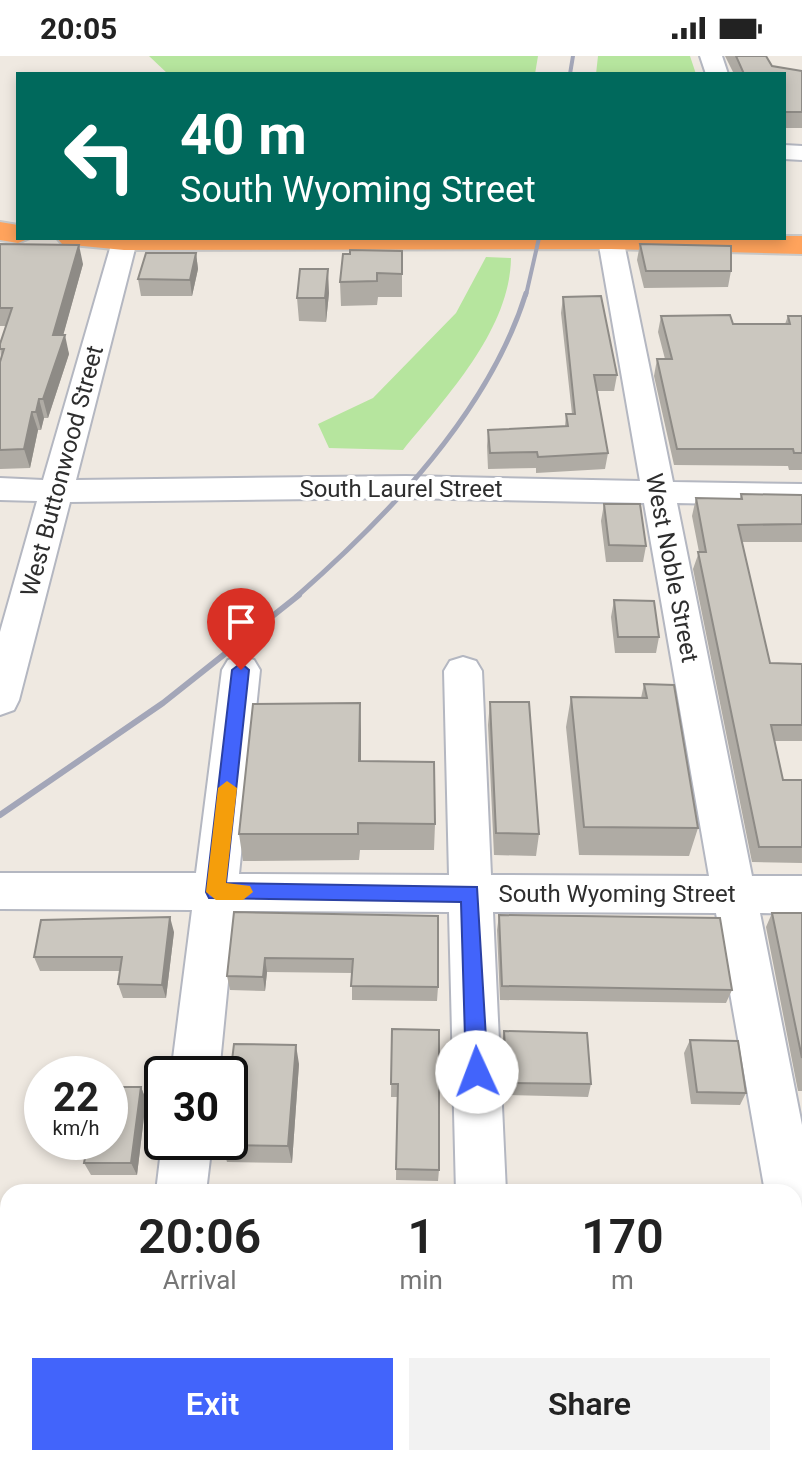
<!DOCTYPE html>
<html lang="en">
<head>
<meta charset="utf-8">
<style>
	:root { --surface:#fff; --page:#f2f2f2; --text:#222; --muted:#767676; --accent:#4264fb }
	body { margin:0; font-family:Roboto,sans-serif; background:var(--page); color:var(--text); height:100vh; display:flex; flex-direction:column; font-size:30px; white-space:nowrap }
	* { box-sizing:border-box; margin:0 }
	p { font-size:26px; color:var(--muted) }
	.icon { flex:none; width:44px; height:44px; fill:none; stroke:currentColor; stroke-width:2; stroke-linecap:round; stroke-linejoin:round }
	.map { position:relative; flex:1; overflow:hidden }
	.drawer { position:absolute; left:0px; top:1128px; width:802px; height:282px; display:flex; flex-direction:column; background:var(--surface); border-radius:24px 24px 0 0; box-shadow:0 4px 12px #0003 }
	.drawer>* { flex:none }
	.banner { position:absolute; left:16px; top:16px; width:770px; height:168px; border-radius:0px; box-shadow:0 4px 12px #0003; background:#00695c; color:#fff; overflow:hidden }
	.speed { position:absolute; left:24px; top:1000px; display:flex; gap:16px; font-size:40px; font-weight:700; text-align:center }
	.speed>* { display:grid; place-content:center; width:104px; height:104px; border-radius:50%; background:var(--surface); box-shadow:0 4px 12px #0003; line-height:1 }
	.speed small { font-size:20px; font-weight:400 }
	.speed .limit { border:4px solid #111; border-radius:12px; background:#fff; color:#111 }
	.pin { position:absolute; display:grid; place-items:center; width:68px; height:68px; color:#fff; margin:-82px -34px; border-radius:50% 50% 50% 0; rotate:-45deg; box-shadow:0 0 8px #0007 }
	.pin .icon { rotate:45deg }
	.me { position:absolute; width:88px; margin:-44px; rotate:358deg; stroke-linejoin:round; filter:drop-shadow(0 0 6px #0008) }
	.turn { display:flex; align-items:center; gap:28px; height:168px; padding:0 32px; font-size:36px }
	.turn .icon { width:104px; height:104px; stroke-width:2.5 }
	.turn b { display:block; font-size:56px; line-height:68px }
	.eta { display:flex; justify-content:space-evenly; align-items:center; height:136px; text-align:center }
	.eta b { font-size:48px; font-weight:600; line-height:56px }
	.primary-button { display:flex; gap:16px; margin-top:auto; padding:16px 32px }
	.primary-button a { flex:1; height:92px; border-radius:0px; background:var(--accent); color:#fff; font-size:32px; font-weight:600; line-height:92px; text-align:center }
	.primary-button a+a { background:var(--page); color:var(--text) }
	.status { display:flex; justify-content:space-between; align-items:center; height:56px; padding:0 40px; background:var(--surface); direction:ltr }
	.status svg { height:22px; fill:currentColor }
	.map>svg:first-child { display:block }
</style>
</head>
<body>
<div class="status"><b>20:05</b><svg viewBox="0 0 49 12"><path d="M0 12V9h3v3zM5 12V6h3v6zM10 12V3h3v9zM15 12V0h3v12zM26 1h20v11H26zM47 4h2v5h-2z"/></svg></div>
<div class="map">
<svg width="802" height="1409" viewBox="0 0 802 1409">
	<rect width="100%" height="100%" fill="#efe9e1"/>
	<path fill="#b6e59e" d="M 149,0 L 538,0 L 535,18 L 168,18 Z
		M 598,0 L 690,0 L 696,18 L 596,18 Z
		M 486,201 L 511,202 C 510,274 446,341 403,394 L 329,392 L 318,368 L 373,342 L 456,257 Z"/>
	<g fill="none" stroke-linecap="round" stroke-linejoin="round">
		<defs>
			<path id="minor" d="M 700,0 L 722,0 L 728,18 L 706,18 Z
				M 784,89 L 802,90 L 802,104 L 784,103 Z
				M 113,182 L 137,185 L 76,424 L 406,420 L 640,425 L 598,184 L 623,182 L 673,426 L 802,428 L 802,450 L 677,447 L 752,820 L 802,820 L 802,858 L 760,857 L 802,1069 L 802,1225 L 794,1222 L 794,1136 L 765,1136 L 716,857 L 493,856 L 506,1136 L 456,1136 L 449,856 L 235,855 L 219,1018 L 171,1018 L 192,854 L 0,853 L 0,817 L 196,817 L 222,614 L 228,604 L 241,600 L 254,604 L 260,614 L 239,818 L 449,819 L 444,615 L 450,605 L 463,601 L 476,605 L 482,615 L 491,819 L 709,820 L 644,447 L 406,442 L 70,446 L 19,644 L 14,654 L 0,659 L 0,576 L 37,445 L 0,444 L 0,422 L 43,424 Z
				M 162,1086 L 212,1086 L 206,1136 L 156,1136 Z
				M 122,1402 L 180,1402 L 180,1409 L 122,1409 Z
				M 461,1402 L 519,1402 L 520,1409 L 462,1409 Z"/>
			<path id="highway" d="M 0,166 L 18,169 L 18,182 L 30,182 L 18,187 L 0,184 Z
				M 784,180 L 802,180 L 802,198 L 611,193 L 124,194 L 62,188 L 57,182 Z"/>
		</defs>
		<use href="#minor" stroke="#b4b7c1" stroke-width="4"/>
		<use href="#highway" stroke="#c9c9c9" stroke-width="4"/>
		<use href="#minor" fill="#fff" fill-rule="evenodd"/>
		<use href="#highway" fill="#ffa35c" fill-rule="evenodd"/>
		<path stroke="#a3a6b8" stroke-width="4" d="M 570,18 L 573,0
			M 526,239 L 539,182"/>
		<path stroke="#a3a6b8" stroke-width="5" d="M 296,541 C 388,460 489,356 526,237"/>
		<path stroke="#a3a6b8" stroke-width="6" d="M 0,759 L 163,647 L 299,539"/>
	</g>
	<path fill="#afaba4" d="M 725,0 L 766,0 L 772,10 L 802,15 L 802,72 L 784,72 L 784,18 L 734,18 Z
		M 0,188 L 83,208 L 63,279 L 69,298 L 48,362 L 44,362 L 41,374 L 38,374 L 30,412 L 0,413 L 0,306 L 1,303 L 0,288 L 6,270 L 0,270 Z
		M 640,188 L 731,215 L 728,231 L 644,232 L 637,204 Z
		M 402,195 L 402,241 L 378,241 L 377,249 L 341,250 L 340,226 Z
		M 196,197 L 198,213 L 192,240 L 141,240 L 138,223 Z
		M 329,237 L 326,266 L 299,265 L 297,242 Z
		M 563,241 L 617,319 L 614,335 L 597,335 L 608,397 L 605,413 L 536,417 L 536,412 L 488,413 L 487,390 L 488,374 L 565,370 L 566,358 L 572,358 L 561,257 Z
		M 661,260 L 733,268 L 785,268 L 788,260 L 802,260 L 802,414 L 789,414 L 788,410 L 674,409 L 654,320 L 657,303 L 665,303 L 658,276 Z
		M 741,438 L 802,439 L 802,486 L 742,486 L 770,607 L 802,608 L 802,685 L 774,685 L 783,724 L 802,724 L 802,807 L 752,806 L 693,513 L 699,496 L 692,460 L 696,442 L 740,443 Z
		M 604,448 L 646,490 L 643,506 L 606,506 L 601,465 Z
		M 614,544 L 659,581 L 656,597 L 615,597 L 611,561 Z
		M 644,628 L 698,772 L 689,800 L 579,799 L 566,671 L 571,641 L 641,642 Z
		M 490,646 L 539,778 L 536,800 L 494,799 L 488,669 Z
		M 360,647 L 361,705 L 435,768 L 434,794 L 360,794 L 359,804 L 243,805 L 239,778 Z
		M 234,856 L 438,931 L 437,945 L 352,944 L 352,917 L 267,916 L 265,935 L 230,934 L 227,920 Z
		M 772,857 L 802,857 L 802,1035 L 798,1035 L 766,871 Z
		M 499,859 L 732,934 L 726,947 L 500,944 L 497,874 Z
		M 174,876 L 166,942 L 123,942 L 118,928 L 120,915 L 40,915 L 34,901 Z
		M 392,973 L 439,1114 L 438,1125 L 396,1124 L 397,1041 L 391,1041 Z
		M 504,975 L 591,1028 L 588,1041 L 504,1039 L 502,988 Z
		M 690,984 L 746,1037 L 740,1049 L 691,1048 L 684,997 Z
		M 299,1008 L 292,1107 L 227,1106 L 222,1089 Z
		M 141,1031 L 146,1044 L 137,1119 L 91,1119 L 84,1107 Z"/>
	<path fill="#8e8b86" d="M 79,189 L 83,208 L 58,298 L 53,279 Z
		M 196,197 L 198,213 L 192,240 L 190,224 Z
		M 328,213 L 329,237 L 326,266 L 325,242 Z
		M 65,279 L 69,298 L 48,362 L 43,343 Z
		M 39,343 L 44,362 L 41,374 L 36,356 Z
		M 32,356 L 38,374 L 30,412 L 24,393 Z
		M 360,647 L 361,675 L 361,733 L 359,705 Z
		M 170,861 L 174,876 L 166,942 L 162,929 Z
		M 265,902 L 267,916 L 265,935 L 263,921 Z
		M 296,989 L 299,1008 L 292,1107 L 288,1090 Z
		M 141,1031 L 146,1044 L 137,1119 L 131,1107 Z"/>
	<path fill="#cbc7bf" stroke="#8e8b86" stroke-width="2" d="M 736,0 L 766,0 L 772,10 L 802,15 L 802,56 L 784,56 L 784,18 L 744,18 Z
		M 0,188 L 79,189 L 53,279 L 65,279 L 43,343 L 39,343 L 36,356 L 32,356 L 24,393 L 0,394 L 0,306 L 4,293 L 0,293 L 0,288 L 12,252 L 0,252 Z
		M 640,188 L 731,190 L 731,215 L 646,215 Z
		M 350,194 L 402,195 L 402,218 L 377,217 L 377,225 L 340,226 L 343,198 L 350,198 Z
		M 146,197 L 196,197 L 190,224 L 138,223 Z
		M 300,213 L 328,213 L 325,242 L 297,242 Z
		M 601,240 L 617,319 L 594,319 L 608,397 L 538,401 L 537,396 L 490,397 L 488,374 L 568,370 L 566,358 L 575,358 L 563,241 Z
		M 730,259 L 733,268 L 790,268 L 788,260 L 802,260 L 802,397 L 794,397 L 793,393 L 677,393 L 657,303 L 672,303 L 661,260 Z
		M 741,438 L 802,439 L 802,468 L 738,469 L 770,607 L 802,608 L 802,669 L 771,669 L 783,724 L 802,724 L 802,791 L 759,791 L 698,496 L 706,496 L 696,442 L 742,443 Z
		M 604,448 L 640,448 L 646,490 L 609,489 Z
		M 614,544 L 654,545 L 659,581 L 618,581 Z
		M 644,628 L 674,629 L 698,772 L 584,771 L 571,641 L 647,642 Z
		M 490,646 L 529,646 L 539,778 L 496,777 Z
		M 360,647 L 359,705 L 434,706 L 435,768 L 358,767 L 358,778 L 239,778 L 253,648 Z
		M 234,856 L 438,860 L 438,931 L 351,930 L 353,903 L 265,902 L 263,921 L 227,920 Z
		M 772,857 L 802,857 L 802,1002 Z
		M 499,859 L 720,862 L 732,934 L 502,930 Z
		M 170,861 L 162,929 L 118,928 L 122,901 L 34,901 L 41,864 Z
		M 392,973 L 439,974 L 439,1114 L 396,1113 L 398,1028 L 391,1028 Z
		M 504,975 L 587,977 L 591,1028 L 507,1027 Z
		M 690,984 L 738,985 L 746,1037 L 697,1036 Z
		M 234,988 L 296,989 L 288,1090 L 222,1089 L 223,1086 L 230,1086 L 230,1021 Z
		M 110,1031 L 141,1031 L 131,1107 L 84,1107 L 88,1086 L 110,1086 Z
		M 800,1407 L 800,1409 L 753,1409 Z
		M 398,1408 L 447,1408 L 447,1409 L 398,1409 Z"/>
	<path fill="#4264fb" stroke="#2b41a3" stroke-width="2" d="M 241,607 L 249,614 L 226,827 L 477,831 L 488,1016 L 485,1024 L 477,1027 L 469,1024 L 466,1016 L 461,846 L 209,842 L 206,836 L 232,614 Z"/>
	<path fill="#f59e0b" d="M 227,725 L 237,732 L 226,827 L 250,830 L 253,836 L 243,844 L 216,844 L 206,836 L 218,732 Z"/>
	<g text-anchor="middle" dominant-baseline="central" stroke-width="8" stroke-linejoin="round" paint-order="stroke">
		<g font-size="24" fill="#2e2e2e" stroke="#fff">
			<text transform="translate(62 415) rotate(-75)">West Buttonwood Street</text>
			<text x="401" y="433">South Laurel Street</text>
			<text transform="translate(672 512) rotate(79)">West Noble Street</text>
			<text x="617" y="838">South Wyoming Street</text>
		</g>
	</g>
</svg>
<div class="speed"><div>22<small>km/h</small></div><div class="limit">30</div></div>
<div class="pin" style="left:241px;top:614px;background:#d93025"><svg class="icon" aria-label="arrive" viewBox="0 0 24 24"><path d="M6 21V4h12l-3 4 3 4H6"/></svg></div>
<svg class="me" style="left:477px;top:1016px" viewBox="-20 -20 40 40"><circle r="19" fill="#fff"/><path d="M0-13L10 11 0 6-10 11z" fill="#4264fb"/></svg>
<div class="banner">
<div class="turn"><svg class="icon" aria-label="left" viewBox="0 0 24 24"><path d="M17 20v-9H6M10 6l-5 5 5 5"/></svg><div><b>40 m</b>South Wyoming Street</div></div>
</div>
<section class="drawer">
<div class="eta">
<div><b>20:06</b><p>Arrival</p></div>
<div><b>1</b><p>min</p></div>
<div><b>170</b><p>m</p></div>
</div>
<div class="primary-button"><a>Exit</a><a>Share</a></div>
</section>
</div>
</body>
</html>
